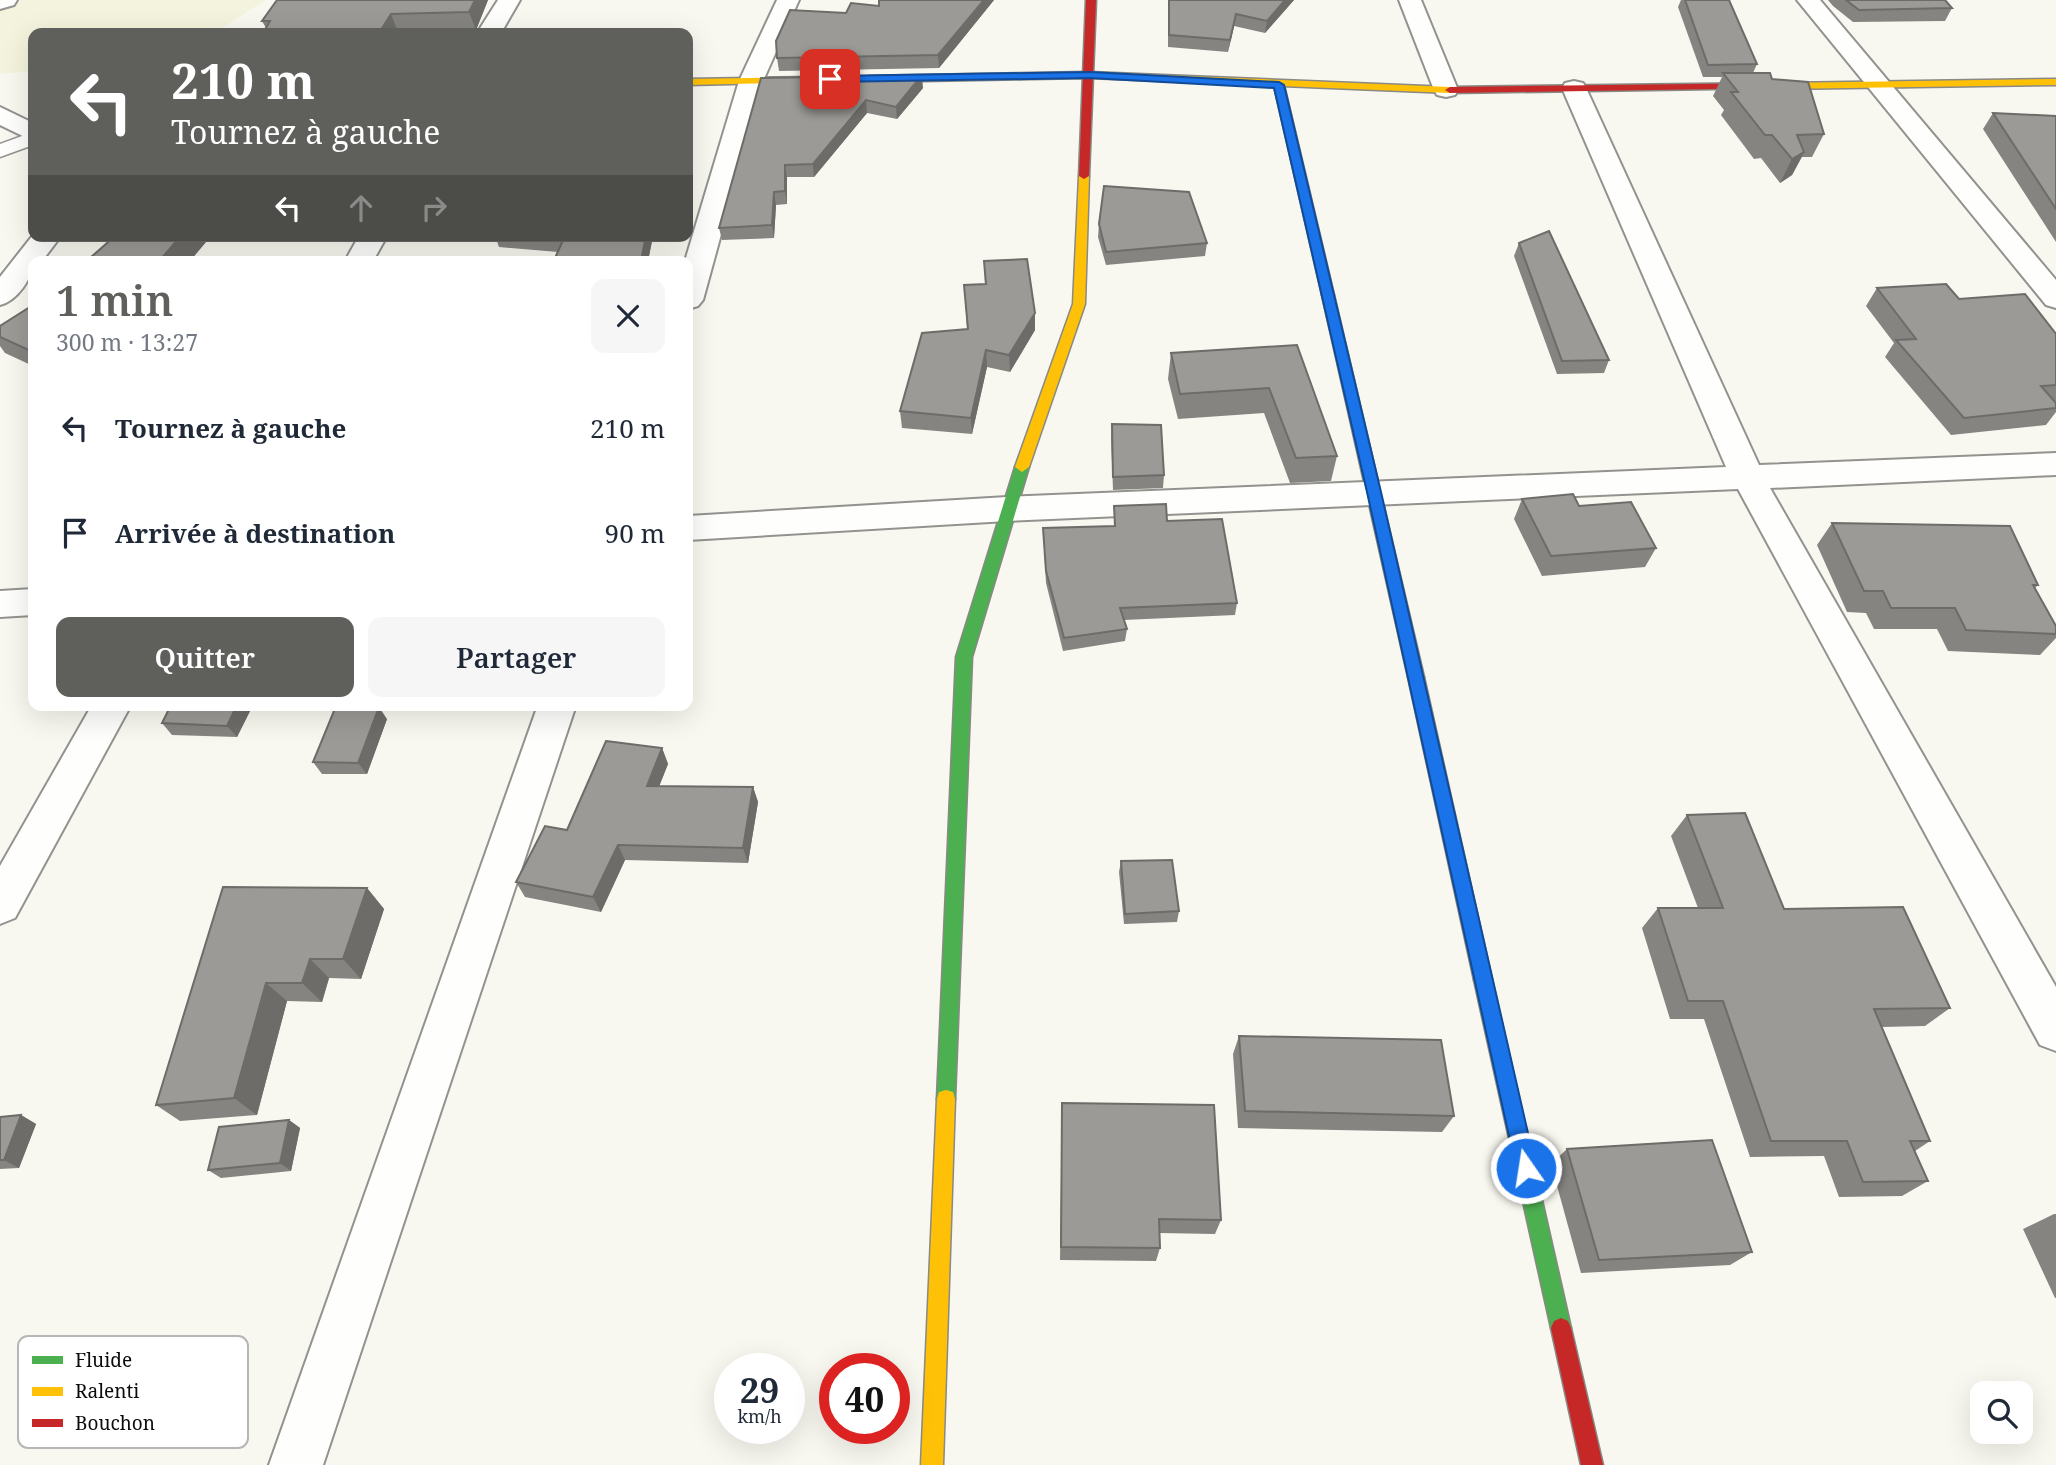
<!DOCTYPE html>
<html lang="fr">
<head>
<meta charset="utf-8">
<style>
	:root { --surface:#fff; --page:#f6f6f7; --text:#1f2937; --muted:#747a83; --accent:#5f5f5c }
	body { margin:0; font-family:"Noto Serif",serif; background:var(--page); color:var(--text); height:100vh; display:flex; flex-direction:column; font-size:26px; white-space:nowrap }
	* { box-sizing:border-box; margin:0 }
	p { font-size:23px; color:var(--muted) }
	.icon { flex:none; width:38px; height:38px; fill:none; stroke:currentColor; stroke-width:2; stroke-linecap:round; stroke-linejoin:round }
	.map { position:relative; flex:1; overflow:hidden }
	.side { position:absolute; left:28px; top:256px; width:665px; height:455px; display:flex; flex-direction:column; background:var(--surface); border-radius:14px; box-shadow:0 7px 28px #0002 }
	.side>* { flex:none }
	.top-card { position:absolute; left:28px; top:28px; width:665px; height:214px; border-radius:14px; box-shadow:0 7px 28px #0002; background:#5f5f5c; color:#fff; overflow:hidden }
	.buttons { position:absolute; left:1970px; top:1381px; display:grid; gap:14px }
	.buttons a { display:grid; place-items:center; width:63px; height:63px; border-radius:14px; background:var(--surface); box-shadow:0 7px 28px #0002; font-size:35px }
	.speed { position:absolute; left:714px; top:1353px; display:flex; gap:14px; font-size:35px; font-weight:700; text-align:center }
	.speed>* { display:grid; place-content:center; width:91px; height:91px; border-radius:50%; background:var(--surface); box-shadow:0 7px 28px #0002; line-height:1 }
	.speed small { font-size:18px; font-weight:400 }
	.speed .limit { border:10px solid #d22; background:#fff; color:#111 }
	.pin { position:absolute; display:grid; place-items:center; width:60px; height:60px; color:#fff; margin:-30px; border-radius:14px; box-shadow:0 4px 10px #0006 }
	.me { position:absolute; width:77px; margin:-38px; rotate:347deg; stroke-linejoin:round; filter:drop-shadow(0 0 5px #0008) }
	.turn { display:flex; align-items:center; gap:24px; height:147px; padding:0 28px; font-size:32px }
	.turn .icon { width:91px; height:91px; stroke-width:2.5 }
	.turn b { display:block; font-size:49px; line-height:60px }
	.lanes { display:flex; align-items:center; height:66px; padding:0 28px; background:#0003; justify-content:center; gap:35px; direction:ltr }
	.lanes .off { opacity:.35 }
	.round { display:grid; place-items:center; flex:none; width:74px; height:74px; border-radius:14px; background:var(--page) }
	.headline { display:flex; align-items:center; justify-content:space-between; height:119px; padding:0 28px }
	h1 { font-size:42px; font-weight:600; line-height:52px; color:var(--accent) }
	.button { display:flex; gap:14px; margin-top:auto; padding:14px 28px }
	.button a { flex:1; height:80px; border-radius:14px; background:var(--accent); color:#fff; font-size:28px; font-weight:600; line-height:80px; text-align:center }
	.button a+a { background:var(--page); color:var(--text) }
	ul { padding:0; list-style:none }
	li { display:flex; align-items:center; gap:21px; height:105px; padding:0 28px }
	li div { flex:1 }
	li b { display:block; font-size:26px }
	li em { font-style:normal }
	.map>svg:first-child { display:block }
</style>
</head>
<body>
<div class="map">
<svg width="2056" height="1465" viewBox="0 0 2056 1465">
	<rect width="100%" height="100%" fill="#f9f8f0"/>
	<path fill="#f4f4de" d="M 0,0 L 266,0 L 214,33 L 33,33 L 33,71 L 0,74 Z"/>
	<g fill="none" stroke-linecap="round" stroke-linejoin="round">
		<defs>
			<path id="lane" d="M 33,132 L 33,145 L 0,157 L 0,144 Z"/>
			<path id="street" d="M 0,0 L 17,0 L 14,5 L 0,9 Z
				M 498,0 L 520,0 L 501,33 L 477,33 Z
				M 777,0 L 799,0 L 763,81 L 703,300 L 698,306 L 688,309 L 688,261 L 685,261 L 739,81 Z
				M 1399,0 L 1421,0 L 1458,90 L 1455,95 L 1446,97 L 1437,95 L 1434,90 Z
				M 1797,0 L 1820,0 L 2056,280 L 2056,308 L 2046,305 Z
				M 1574,81 L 1583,83 L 1586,88 L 1759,465 L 2056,453 L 2056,475 L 1770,488 L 2056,987 L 2056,1051 L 2040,1045 L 1738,489 L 1007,521 L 688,540 L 688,516 L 1007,497 L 1726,467 L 1562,88 L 1565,83 Z
				M 0,107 L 33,123 L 33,141 L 0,125 Z
				M 33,235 L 61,236 L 42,261 L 33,261 C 33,278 17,301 0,305 L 0,277 Z
				M 359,236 L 387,236 L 373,261 L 345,261 Z
				M 33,589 L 33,615 L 0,617 L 0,591 Z
				M 92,705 L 131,705 L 15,918 L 0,924 L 0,866 Z
				M 538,705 L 576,705 L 323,1465 L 269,1465 Z"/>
			<path id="fast" d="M 1328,291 L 1334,295 L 1424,677 L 1416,683 L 1408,677 L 1322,295 Z
				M 1022,462 L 1029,467 L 972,657 L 955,1099 L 953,1106 L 946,1108 L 939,1106 L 937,1099 L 956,657 L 1015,467 Z
				M 1483,972 L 1489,974 L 1492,980 L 1571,1328 L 1568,1335 L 1561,1338 L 1554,1335 L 1551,1328 L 1474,980 L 1477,974 Z"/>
			<path id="slow" d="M 1089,72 L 1450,87 L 1455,90 L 1450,93 L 1089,78 L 868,82 L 863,79 L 868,76 Z
				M 812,77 L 817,80 L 816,82 L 688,85 L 688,79 Z
				M 2056,79 L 2056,85 L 1781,89 L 1776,86 L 1781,83 Z
				M 1084,173 L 1089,176 L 1085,304 L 1029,467 L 1022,472 L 1015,467 L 1073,304 L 1079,176 Z
				M 946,1090 L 953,1092 L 955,1099 L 943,1465 L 921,1465 L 937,1099 L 939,1092 Z"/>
			<path id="jam" d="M 1086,0 L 1096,0 L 1089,176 L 1084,179 L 1079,176 Z
				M 1279,82 L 1284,85 L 1334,295 L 1328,299 L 1322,295 L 1274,85 Z
				M 1781,83 L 1786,86 L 1785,88 L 1450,93 L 1445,90 L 1450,87 Z
				M 1416,671 L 1424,677 L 1492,980 L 1489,986 L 1483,988 L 1477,986 L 1474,980 L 1408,677 Z
				M 1561,1318 L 1568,1321 L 1571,1328 L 1603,1465 L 1581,1465 L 1551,1328 L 1554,1321 Z"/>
		</defs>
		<use href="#lane" stroke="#93928f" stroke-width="3"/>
		<use href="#street" stroke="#93928f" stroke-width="4"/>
		<use href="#fast" stroke="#898985" stroke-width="3"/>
		<use href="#slow" stroke="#898985" stroke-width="3"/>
		<use href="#jam" stroke="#898985" stroke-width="3"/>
		<use href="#lane" fill="#fefefd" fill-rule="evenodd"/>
		<use href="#street" fill="#fefefd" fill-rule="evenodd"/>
		<use href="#fast" fill="#4caf50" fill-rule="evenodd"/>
		<use href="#slow" fill="#ffc107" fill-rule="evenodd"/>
		<use href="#jam" fill="#c62828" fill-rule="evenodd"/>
	</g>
	<path fill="#868481" d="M 277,0 L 488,0 L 476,30 L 398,32 L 266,28 L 262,21 Z
		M 994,0 L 939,68 L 779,71 L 777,58 L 846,13 L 879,6 Z
		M 1168,0 L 1294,0 L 1265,33 L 1234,26 L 1228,52 L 1168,47 Z
		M 1681,0 L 1729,0 L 1757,64 L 1753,73 L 1772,79 L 1824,134 L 1812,157 L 1802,157 L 1792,175 L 1780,183 L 1761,158 L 1754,159 L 1721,115 L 1724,110 L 1713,96 L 1722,77 L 1703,77 L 1678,7 Z
		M 1828,0 L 1945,0 L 1952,8 L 1945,21 L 1853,22 L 1833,6 Z
		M 761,78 L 923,88 L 897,119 L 867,113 L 814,177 L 787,177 L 787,204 L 776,205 L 774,238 L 722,240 L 719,228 Z
		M 1993,113 L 2056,116 L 2056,242 L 1983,129 Z
		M 1099,224 L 1207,243 L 1205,256 L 1106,265 L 1098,237 Z
		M 115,236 L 211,236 L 190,261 L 91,261 L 90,258 Z
		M 495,236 L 653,236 L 648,261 L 556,261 L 555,258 L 558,252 L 499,247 Z
		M 1519,243 L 1609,360 L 1604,373 L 1557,374 L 1514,256 Z
		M 984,261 L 1035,330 L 1010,372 L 987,367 L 972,434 L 902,428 L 900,411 L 967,329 L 964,285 L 985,284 Z
		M 1877,288 L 1959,299 L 2056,334 L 2056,401 L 2054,401 L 2056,403 L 2056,412 L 2046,425 L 1951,435 L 1885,357 L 1894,343 L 1866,306 Z
		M 33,305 L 33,366 L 5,353 L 0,346 L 0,326 Z
		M 1297,345 L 1337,456 L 1331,481 L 1290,483 L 1264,413 L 1178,419 L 1168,379 L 1171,353 Z
		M 1112,424 L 1164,475 L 1163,488 L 1113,490 L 1111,437 Z
		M 1522,499 L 1579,506 L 1656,548 L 1645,567 L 1542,576 L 1514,519 Z
		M 1114,506 L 1167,521 L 1237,603 L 1235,615 L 1124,620 L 1127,629 L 1125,641 L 1063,651 L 1046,583 L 1043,528 L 1114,526 Z
		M 1832,523 L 2038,585 L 2035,588 L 2056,626 L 2056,638 L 2040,655 L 1948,651 L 1937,629 L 1874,629 L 1866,613 L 1847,612 L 1817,545 Z
		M 253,705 L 237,737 L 172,735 L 162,723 Z
		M 387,719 L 367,774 L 322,774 L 313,762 Z
		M 662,748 L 668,764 L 659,786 L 753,787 L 758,802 L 748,863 L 625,860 L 601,912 L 525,897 L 516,882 L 567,830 Z
		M 1687,815 L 1784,909 L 1950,1008 L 1925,1026 L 1882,1027 L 1930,1141 L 1915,1151 L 1928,1181 L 1902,1196 L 1839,1197 L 1824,1156 L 1750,1157 L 1704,1019 L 1670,1019 L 1642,928 L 1658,908 L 1698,908 L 1671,836 Z
		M 1121,861 L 1179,911 L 1177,922 L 1124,924 L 1119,872 Z
		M 223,887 L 367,888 L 384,909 L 361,979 L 329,978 L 322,1002 L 287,1001 L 257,1115 L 180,1121 L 156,1105 Z
		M 1239,1036 L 1454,1116 L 1442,1132 L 1238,1128 L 1233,1054 Z
		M 1062,1103 L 1221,1220 L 1215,1234 L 1159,1233 L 1160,1248 L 1156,1261 L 1060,1260 Z
		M 21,1115 L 36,1124 L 19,1168 L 0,1169 L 0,1117 Z
		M 289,1120 L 300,1128 L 291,1171 L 221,1178 L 208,1170 Z
		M 1567,1149 L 1752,1252 L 1730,1265 L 1581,1273 L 1551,1164 Z
		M 2054,1214 L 2056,1214 L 2056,1298 L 2055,1298 L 2023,1229 Z
		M 227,1354 L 215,1405 L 123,1414 L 108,1409 Z"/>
	<path fill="#6d6c69" d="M 475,0 L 488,0 L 476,30 L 469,12 Z
		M 984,0 L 994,0 L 939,68 L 938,55 Z
		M 1285,0 L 1294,0 L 1265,33 L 1267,21 Z
		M 391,14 L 398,32 L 397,33 L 379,33 Z
		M 1236,14 L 1234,26 L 1228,52 L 1230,40 Z
		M 922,75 L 923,88 L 897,119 L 896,107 Z
		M 866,100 L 867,113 L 814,177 L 813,164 Z
		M 1804,152 L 1792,175 L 1780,183 L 1792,159 Z
		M 785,165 L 787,177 L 787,204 L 785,191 Z
		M 774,192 L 776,205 L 774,238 L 772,225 Z
		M 181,236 L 211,236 L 190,261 L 159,261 Z
		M 646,236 L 653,236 L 648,261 L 641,261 Z
		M 1035,313 L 1035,330 L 1010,372 L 1009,355 Z
		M 986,350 L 987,367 L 972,434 L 971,418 Z
		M 237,705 L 253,705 L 237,737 L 227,726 Z
		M 379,707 L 387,719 L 367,774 L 358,763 Z
		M 662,748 L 668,764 L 653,802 L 647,786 Z
		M 753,787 L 758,802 L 748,863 L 743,848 Z
		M 618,845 L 625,860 L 601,912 L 593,897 Z
		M 367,888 L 384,909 L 361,979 L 343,959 Z
		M 310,959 L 329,978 L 322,1002 L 302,983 Z
		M 266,983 L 287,1001 L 257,1115 L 234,1098 Z
		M 21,1115 L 36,1124 L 19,1168 L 4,1160 Z
		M 289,1120 L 300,1128 L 291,1171 L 280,1163 Z
		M 214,1349 L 227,1354 L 215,1405 L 201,1400 Z"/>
	<path fill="#9c9a96" stroke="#6d6c69" stroke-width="2" d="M 277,0 L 475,0 L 469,12 L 391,14 L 379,33 L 263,33 L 270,21 L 262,21 Z
		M 879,0 L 984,0 L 938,55 L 777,58 L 776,41 L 790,10 L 846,13 L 851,3 L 879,6 Z
		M 1169,0 L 1285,0 L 1267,21 L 1236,14 L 1230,40 L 1169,35 Z
		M 1685,0 L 1729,0 L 1757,64 L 1708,65 Z
		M 1846,0 L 1945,0 L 1952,8 L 1859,10 Z
		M 1723,73 L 1770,73 L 1772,79 L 1808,82 L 1824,134 L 1797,135 L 1804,152 L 1792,159 L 1772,135 L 1765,135 L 1731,92 L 1738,92 Z
		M 922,75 L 896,107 L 866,100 L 813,164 L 785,165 L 785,191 L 774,192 L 772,225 L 719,228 L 761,78 Z
		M 1993,113 L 2056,116 L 2056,209 Z
		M 1104,186 L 1189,192 L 1207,243 L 1106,252 L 1099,224 Z
		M 1549,231 L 1609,360 L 1562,361 L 1519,243 Z
		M 115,236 L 181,236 L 159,261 L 104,261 L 109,258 L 90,258 Z
		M 542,236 L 646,236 L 641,261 L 564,261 L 565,259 L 555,258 L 564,238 Z
		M 1027,259 L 1035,313 L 1009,355 L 986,350 L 971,418 L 900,411 L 922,333 L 968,329 L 964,285 L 986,284 L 984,261 Z
		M 1946,284 L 1959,299 L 2025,294 L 2056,334 L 2056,385 L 2041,386 L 2056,403 L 2056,408 L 1964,418 L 1896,340 L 1916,339 L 1877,288 Z
		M 33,305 L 33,352 L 0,337 L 0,326 Z
		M 1297,345 L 1337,456 L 1296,458 L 1269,388 L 1180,394 L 1171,353 Z
		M 1112,424 L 1161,425 L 1164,475 L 1113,477 Z
		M 1573,494 L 1579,506 L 1631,502 L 1656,548 L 1551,556 L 1522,499 Z
		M 1166,504 L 1167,521 L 1222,519 L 1237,603 L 1120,608 L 1127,629 L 1064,638 L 1046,571 L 1043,528 L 1115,526 L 1114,506 Z
		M 1832,523 L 2010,526 L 2038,585 L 2033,585 L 2056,626 L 2056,634 L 1966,630 L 1955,608 L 1891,608 L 1883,591 L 1864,591 Z
		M 171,705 L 237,705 L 227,726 L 162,723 Z
		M 336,706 L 379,707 L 358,763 L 313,762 Z
		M 606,741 L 662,748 L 647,786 L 753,787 L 743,848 L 618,845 L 593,897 L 516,882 L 545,826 L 567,830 Z
		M 1745,813 L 1784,909 L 1903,907 L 1950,1008 L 1874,1009 L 1930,1141 L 1910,1141 L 1928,1181 L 1863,1182 L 1847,1141 L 1771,1141 L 1723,1001 L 1688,1001 L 1658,908 L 1723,908 L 1687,815 Z
		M 1172,860 L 1179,911 L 1125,914 L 1121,861 Z
		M 223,887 L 367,888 L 343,959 L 310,959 L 302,983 L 266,983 L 234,1098 L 156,1105 Z
		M 1239,1036 L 1441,1040 L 1454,1116 L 1245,1111 Z
		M 1062,1103 L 1214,1105 L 1221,1220 L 1159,1219 L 1160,1248 L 1061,1247 Z
		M 21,1115 L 4,1160 L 0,1160 L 0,1117 Z
		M 289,1120 L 280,1163 L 208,1170 L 219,1127 Z
		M 1712,1140 L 1752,1252 L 1599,1260 L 1567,1149 Z"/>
	<path fill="#1a73e8" stroke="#114b97" stroke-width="2" d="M 1090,72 L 1279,82 L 1284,85 L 1381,492 L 1536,1168 L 1533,1175 L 1526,1178 L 1519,1175 L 1516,1168 L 1367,492 L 1274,88 L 1090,78 L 830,82 L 824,79 L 830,76 Z"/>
	<rect x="18" y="1336" width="230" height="112" rx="10" fill="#fff" stroke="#b6b6b6" stroke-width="2"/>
	<rect x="32" y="1356" width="31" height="8" fill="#4caf50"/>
	<rect x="32" y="1387" width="31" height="9" fill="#ffc107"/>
	<rect x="32" y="1419" width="31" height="8" fill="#c62828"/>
	<g font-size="19" fill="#0c0c0c">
		<text x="75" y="1367">Fluide</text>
		<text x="75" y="1398">Ralenti</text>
		<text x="75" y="1430">Bouchon</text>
	</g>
</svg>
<div class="buttons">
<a><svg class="icon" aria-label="search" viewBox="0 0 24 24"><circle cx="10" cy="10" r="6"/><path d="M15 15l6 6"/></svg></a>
</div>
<div class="speed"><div>29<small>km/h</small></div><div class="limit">40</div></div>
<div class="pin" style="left:830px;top:79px;background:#d93025"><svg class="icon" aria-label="arrive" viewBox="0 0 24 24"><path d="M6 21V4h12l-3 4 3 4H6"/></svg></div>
<svg class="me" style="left:1526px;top:1168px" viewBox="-20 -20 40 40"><circle r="17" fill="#1a73e8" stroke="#fff" stroke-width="3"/><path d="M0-11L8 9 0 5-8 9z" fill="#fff"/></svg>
<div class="top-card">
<div class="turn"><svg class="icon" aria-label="left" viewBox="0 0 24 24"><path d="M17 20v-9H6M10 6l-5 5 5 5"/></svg><div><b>210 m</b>Tournez à gauche</div></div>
<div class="lanes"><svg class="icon" aria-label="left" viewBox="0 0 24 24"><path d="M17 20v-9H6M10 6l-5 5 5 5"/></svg><svg class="icon off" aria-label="ahead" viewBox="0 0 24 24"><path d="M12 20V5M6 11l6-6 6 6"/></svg><svg class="icon off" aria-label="right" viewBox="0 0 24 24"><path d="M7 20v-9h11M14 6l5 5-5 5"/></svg></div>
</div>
<section class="side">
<div class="headline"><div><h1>1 min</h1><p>300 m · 13:27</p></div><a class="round"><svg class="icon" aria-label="close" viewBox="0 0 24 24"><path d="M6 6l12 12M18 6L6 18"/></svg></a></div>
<ul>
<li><svg class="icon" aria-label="left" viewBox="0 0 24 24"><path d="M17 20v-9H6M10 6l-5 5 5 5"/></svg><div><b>Tournez à gauche</b></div><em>210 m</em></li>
<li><svg class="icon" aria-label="arrive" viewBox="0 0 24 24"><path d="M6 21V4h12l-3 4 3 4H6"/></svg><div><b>Arrivée à destination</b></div><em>90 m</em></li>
</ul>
<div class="button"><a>Quitter</a><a>Partager</a></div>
</section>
</div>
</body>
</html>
